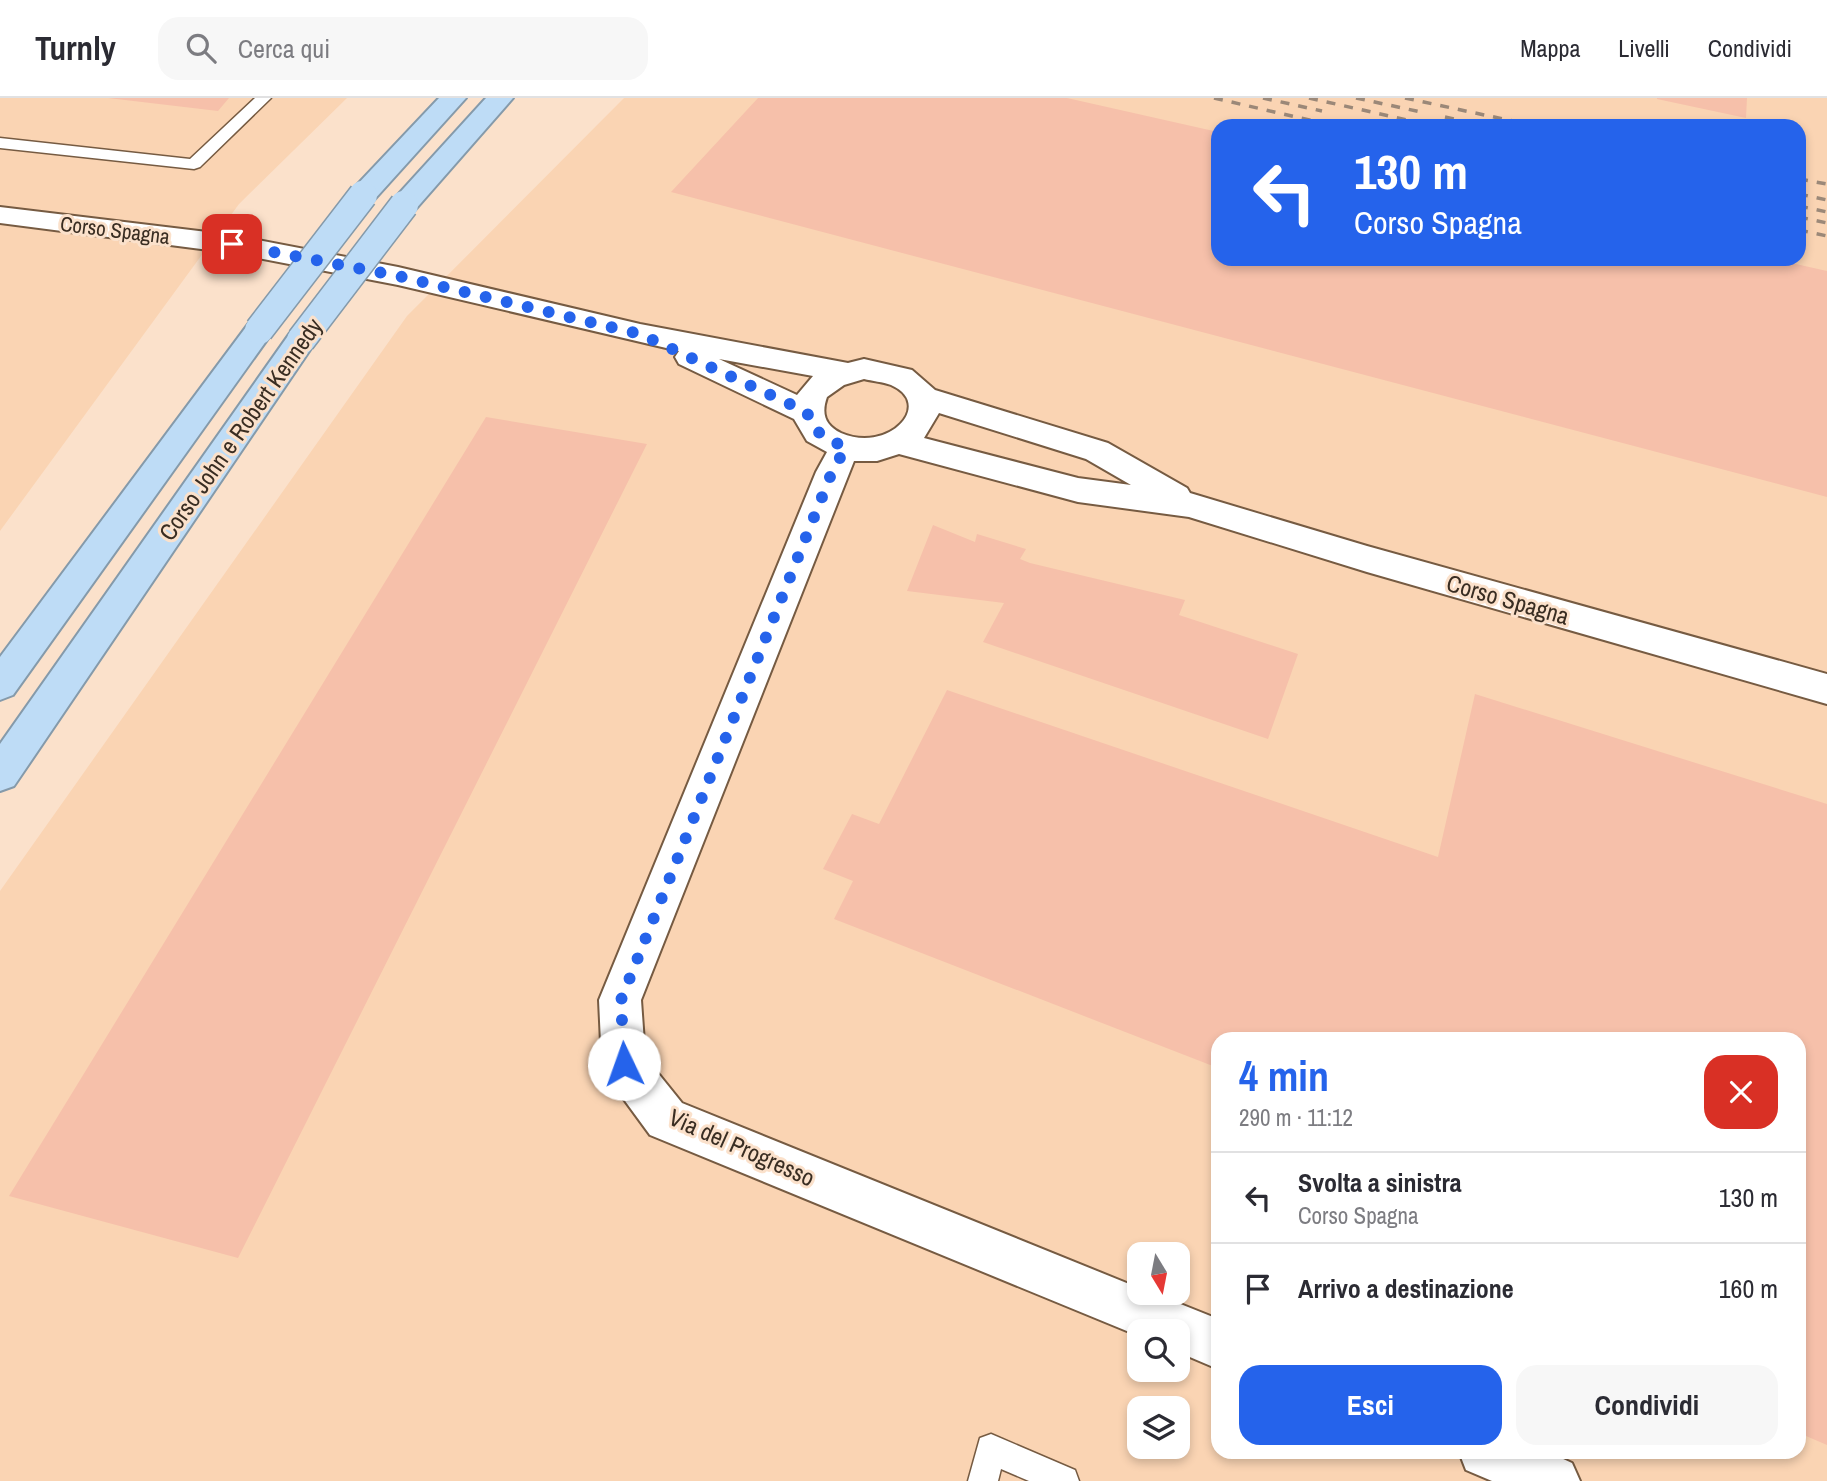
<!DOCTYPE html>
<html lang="it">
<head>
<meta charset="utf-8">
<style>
	:root { --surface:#fff; --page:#f7f7f7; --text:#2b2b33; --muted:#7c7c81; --line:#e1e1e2; --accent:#2563eb }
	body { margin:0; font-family:"Archivo Narrow",sans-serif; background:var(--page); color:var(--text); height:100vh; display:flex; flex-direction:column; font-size:26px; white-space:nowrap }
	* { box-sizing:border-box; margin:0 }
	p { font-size:23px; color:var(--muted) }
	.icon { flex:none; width:38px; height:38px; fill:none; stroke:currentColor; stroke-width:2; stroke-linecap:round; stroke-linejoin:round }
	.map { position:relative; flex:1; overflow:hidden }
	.side { position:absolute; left:1211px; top:934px; width:595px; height:427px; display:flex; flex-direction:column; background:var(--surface); border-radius:21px; box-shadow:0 4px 10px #0003 }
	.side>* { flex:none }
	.top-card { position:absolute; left:1211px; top:21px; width:595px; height:147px; border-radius:21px; box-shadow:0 4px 10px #0003; background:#2563eb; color:#fff; overflow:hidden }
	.needle { width:46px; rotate:170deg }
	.tools { position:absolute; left:1127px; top:1144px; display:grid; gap:14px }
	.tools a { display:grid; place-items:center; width:63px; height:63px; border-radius:14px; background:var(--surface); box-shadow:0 4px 10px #0003; font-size:35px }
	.pin { position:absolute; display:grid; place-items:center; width:60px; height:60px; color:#fff; margin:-30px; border-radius:14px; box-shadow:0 4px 10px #0006 }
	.me { position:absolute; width:77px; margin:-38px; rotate:357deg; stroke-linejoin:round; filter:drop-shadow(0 0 5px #0008) }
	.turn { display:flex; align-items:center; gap:24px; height:147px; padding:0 28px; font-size:32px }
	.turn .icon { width:91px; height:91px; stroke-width:2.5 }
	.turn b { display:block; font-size:49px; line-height:60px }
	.round { display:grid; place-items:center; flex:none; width:74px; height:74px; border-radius:21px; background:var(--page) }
	.headline { display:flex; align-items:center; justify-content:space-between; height:119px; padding:0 28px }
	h1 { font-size:42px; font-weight:700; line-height:52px; color:var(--accent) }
	.cta { display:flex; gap:14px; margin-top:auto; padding:14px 28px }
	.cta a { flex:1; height:80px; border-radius:21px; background:var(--accent); color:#fff; font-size:28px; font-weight:700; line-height:80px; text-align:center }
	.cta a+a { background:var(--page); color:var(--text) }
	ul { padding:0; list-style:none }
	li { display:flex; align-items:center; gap:21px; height:91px; padding:0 28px; border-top:2px solid var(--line) }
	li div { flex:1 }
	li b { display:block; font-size:26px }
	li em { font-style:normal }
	header { display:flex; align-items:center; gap:42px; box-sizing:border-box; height:98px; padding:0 35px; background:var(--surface); border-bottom:2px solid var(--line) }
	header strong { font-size:33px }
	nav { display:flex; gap:38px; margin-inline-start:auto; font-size:24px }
	.search { width:490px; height:63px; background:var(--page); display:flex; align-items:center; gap:18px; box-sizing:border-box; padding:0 24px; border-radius:21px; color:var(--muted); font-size:26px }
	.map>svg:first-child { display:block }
</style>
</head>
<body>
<header>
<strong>Turnly</strong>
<div class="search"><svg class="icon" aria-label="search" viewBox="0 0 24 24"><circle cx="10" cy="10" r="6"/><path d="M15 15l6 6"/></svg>Cerca qui</div>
<nav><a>Mappa</a><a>Livelli</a><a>Condividi</a></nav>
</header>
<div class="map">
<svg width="1827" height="1383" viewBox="0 0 1827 1383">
	<rect width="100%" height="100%" fill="#fbe1cb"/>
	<path fill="#fad4b3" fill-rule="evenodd" d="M 0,0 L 347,0 L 239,106 L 0,433 Z
		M 624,0 L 1827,0 L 1827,1383 L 0,1383 L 0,793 L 407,218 ZM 1218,28 L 1799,28 L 1799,161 L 1218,161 ZM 1218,942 L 1799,942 L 1799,1354 L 1218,1354 ZM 1139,1157 L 1178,1157 L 1178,1195 L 1139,1195 ZM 1139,1234 L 1178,1234 L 1178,1272 L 1139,1272 ZM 1139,1311 L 1178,1311 L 1178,1349 L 1139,1349 Z"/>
	<path fill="#f6c0aa" d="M 108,0 L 229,0 L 218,13 Z
		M 758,0 L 1067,0 L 1218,34 L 1218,161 L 1773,161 L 1827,173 L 1827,399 L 671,94 Z
		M 1657,0 L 1747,0 L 1746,20 L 1657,1 Z
		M 486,319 L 647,346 L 238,1160 L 9,1098 Z
		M 933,427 L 975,444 L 977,436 L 1026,451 L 1020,461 L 1030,465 L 1185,502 L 1179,517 L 1298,556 L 1268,641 L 983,544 L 1004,505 L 907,493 Z
		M 947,592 L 1438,759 L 1475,596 L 1827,706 L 1827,1347 L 1799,1335 L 1799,942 L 1218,942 L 1218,970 L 834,821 L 853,783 L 823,771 L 852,716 L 879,726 Z"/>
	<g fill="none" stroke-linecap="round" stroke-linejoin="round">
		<defs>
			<path id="service" d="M 255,0 L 271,0 L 200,69 L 194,71 L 0,50 L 0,40 L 190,61 Z
				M 991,1336 L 1075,1372 L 1079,1383 L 1029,1383 L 1001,1371 L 998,1383 L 968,1383 L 980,1340 Z"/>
			<path id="minor" d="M 0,109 L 232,137 L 398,169 L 640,226 L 848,265 L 864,261 L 912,272 L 935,292 L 1108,345 L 1187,390 L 1190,395 L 1367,448 L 1827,576 L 1827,606 L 1367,474 L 1189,419 L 1078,404 L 899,356 L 877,363 L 854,363 L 641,902 L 645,959 L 682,1005 L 1139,1190 L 1139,1195 L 1153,1195 L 1218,1221 L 1218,1271 L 1178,1254 L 1178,1234 L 1139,1234 L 1139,1238 L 650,1037 L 609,981 L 602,966 L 599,902 L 816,374 L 827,354 L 807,343 L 794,321 L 679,266 L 675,259 L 679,253 L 398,187 L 232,155 L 0,125 ZM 719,261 L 813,278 L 797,297 ZM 864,281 C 872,283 883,284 891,287 C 935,306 889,356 841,335 C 825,327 821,316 827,299 L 844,287 ZM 939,315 L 1086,361 L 1131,387 L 1078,380 L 924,340 Z
				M 1459,1354 L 1548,1354 L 1572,1365 L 1580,1383 L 1492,1383 L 1466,1372 Z"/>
			<path id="trunk" d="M 439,0 L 466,0 L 373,103 L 363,105 L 353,103 L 350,97 L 353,91 Z
				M 486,0 L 513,0 L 414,113 L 404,115 L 394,113 L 390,107 L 394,101 Z
				M 259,222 L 269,225 L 274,232 L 269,239 L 13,597 L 0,602 L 0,559 L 249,225 Z
				M 301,232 L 312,235 L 316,242 L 312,249 L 14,688 L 0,693 L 0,646 L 290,235 Z"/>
		</defs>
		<use href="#service" stroke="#765b42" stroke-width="3"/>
		<use href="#minor" stroke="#765b42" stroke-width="4"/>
		<use href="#trunk" stroke="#859aaa" stroke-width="4"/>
		<use href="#service" fill="#fff" fill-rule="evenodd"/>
		<use href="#minor" fill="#fff" fill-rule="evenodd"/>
		<use href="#trunk" fill="#bedcf6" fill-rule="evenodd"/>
		<path stroke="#9b8878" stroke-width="3.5" stroke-dasharray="9 9" stroke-linecap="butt" d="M 1214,0 L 1335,28
			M 1263,0 L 1322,13
			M 1309,0 L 1434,28
			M 1356,0 L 1421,14
			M 1405,0 L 1536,28
			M 1445,19 L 1485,28
			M 1799,81 L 1827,86
			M 1799,96 L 1827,102
			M 1799,108 L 1827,114
			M 1799,119 L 1827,125
			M 1799,132 L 1827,138"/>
		<defs>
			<path id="trunk-bridge" d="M 259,232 L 363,97
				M 301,242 L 404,107"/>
		</defs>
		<use href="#trunk-bridge" stroke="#859aaa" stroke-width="31" stroke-linecap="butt"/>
		<use href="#trunk-bridge" stroke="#bedcf6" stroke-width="28"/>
	</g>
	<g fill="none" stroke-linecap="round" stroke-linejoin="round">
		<path stroke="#2563eb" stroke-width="12" stroke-dasharray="0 21.6" d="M 232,146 L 398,178 L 640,236 L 807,314 C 814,336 826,341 846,349 L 832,374 L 621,902 L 624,966"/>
	</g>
	<g text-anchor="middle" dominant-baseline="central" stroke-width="6" stroke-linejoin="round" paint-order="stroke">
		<g font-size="21" fill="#392d22" stroke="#fbe1cb">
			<text transform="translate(115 132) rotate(7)">Corso Spagna</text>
		</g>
		<g font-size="24" fill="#392d22" stroke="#fbe1cb">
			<text transform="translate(240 331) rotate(-55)">Corso John e Robert Kennedy</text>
			<text transform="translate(1508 501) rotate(16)">Corso Spagna</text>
			<text transform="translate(742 1049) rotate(24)">Via del Progresso</text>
		</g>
	</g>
</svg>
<div class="tools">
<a><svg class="needle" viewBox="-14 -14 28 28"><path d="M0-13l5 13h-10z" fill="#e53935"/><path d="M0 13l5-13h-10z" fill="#7c7c81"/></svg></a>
<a><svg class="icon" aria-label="search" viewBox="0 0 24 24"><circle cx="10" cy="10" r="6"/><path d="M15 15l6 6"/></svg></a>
<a><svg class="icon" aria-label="layers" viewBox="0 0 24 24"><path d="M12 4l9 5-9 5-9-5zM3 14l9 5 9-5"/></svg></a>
</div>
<div class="pin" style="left:232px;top:146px;background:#d93025"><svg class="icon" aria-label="arrive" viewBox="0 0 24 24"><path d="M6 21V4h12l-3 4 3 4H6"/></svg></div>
<svg class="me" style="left:624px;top:966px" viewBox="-20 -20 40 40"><circle r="19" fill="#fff"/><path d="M0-13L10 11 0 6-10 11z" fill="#2563eb"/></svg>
<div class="top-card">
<div class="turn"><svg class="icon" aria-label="left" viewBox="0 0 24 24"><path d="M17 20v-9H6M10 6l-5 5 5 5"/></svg><div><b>130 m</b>Corso Spagna</div></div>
</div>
<section class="side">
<div class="headline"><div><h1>4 min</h1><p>290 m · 11:12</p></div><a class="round" style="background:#d93025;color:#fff"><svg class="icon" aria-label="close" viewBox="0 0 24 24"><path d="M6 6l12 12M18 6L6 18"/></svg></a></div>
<ul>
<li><svg class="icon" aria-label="left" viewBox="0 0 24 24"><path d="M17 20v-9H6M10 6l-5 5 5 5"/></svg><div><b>Svolta a sinistra</b><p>Corso Spagna</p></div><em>130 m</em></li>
<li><svg class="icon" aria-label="arrive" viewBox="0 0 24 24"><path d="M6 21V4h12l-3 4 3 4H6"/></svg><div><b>Arrivo a destinazione</b></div><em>160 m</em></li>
</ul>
<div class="cta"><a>Esci</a><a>Condividi</a></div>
</section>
</div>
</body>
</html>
